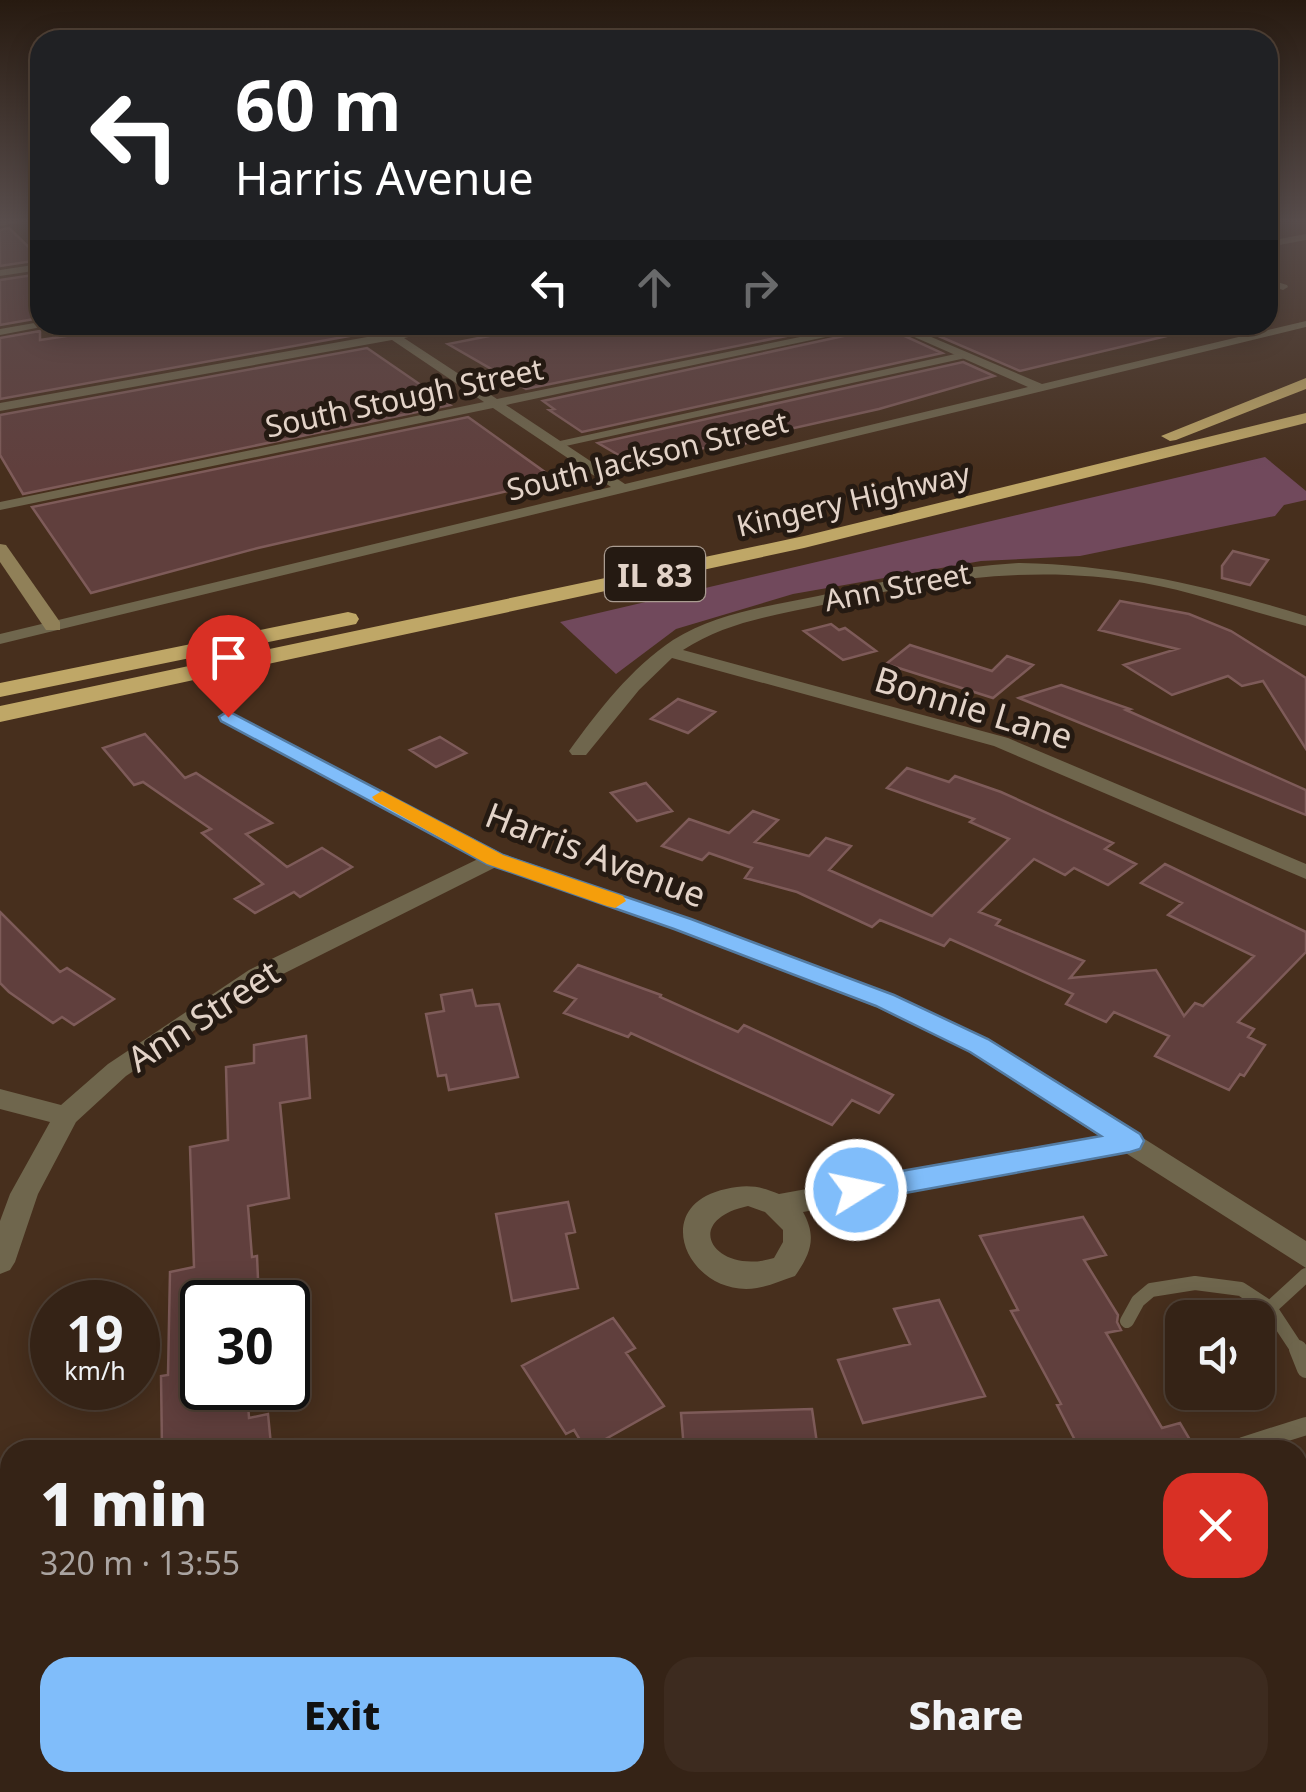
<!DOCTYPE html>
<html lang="en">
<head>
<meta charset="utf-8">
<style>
	:root { --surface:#352316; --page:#3d2b1f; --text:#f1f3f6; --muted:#aaa4a1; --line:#4f4035; --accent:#80bdfa }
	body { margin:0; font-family:"Noto Sans",sans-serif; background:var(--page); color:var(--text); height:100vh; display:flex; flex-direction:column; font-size:38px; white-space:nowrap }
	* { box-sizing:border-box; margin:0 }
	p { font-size:32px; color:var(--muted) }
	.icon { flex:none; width:55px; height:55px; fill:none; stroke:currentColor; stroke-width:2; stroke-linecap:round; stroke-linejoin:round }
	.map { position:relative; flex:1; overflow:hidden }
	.panel { position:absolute; left:0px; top:1440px; width:1308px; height:352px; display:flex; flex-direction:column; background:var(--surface); border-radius:30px 30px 0 0; box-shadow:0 5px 25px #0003,0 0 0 2px var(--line) }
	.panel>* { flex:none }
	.banner { position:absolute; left:30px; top:30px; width:1248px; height:305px; border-radius:30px; box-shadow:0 5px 25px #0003,0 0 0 2px var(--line); background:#202124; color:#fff; overflow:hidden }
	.controls { position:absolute; left:1165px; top:1300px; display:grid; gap:20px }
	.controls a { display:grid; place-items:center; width:110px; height:110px; border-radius:20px; background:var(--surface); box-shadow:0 5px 25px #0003,0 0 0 2px var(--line); font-size:50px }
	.speed { position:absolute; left:30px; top:1280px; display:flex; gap:20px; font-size:50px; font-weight:700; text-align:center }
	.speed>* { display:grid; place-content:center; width:130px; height:130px; border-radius:50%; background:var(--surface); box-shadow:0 5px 25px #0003,0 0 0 2px var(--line); line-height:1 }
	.speed small { font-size:25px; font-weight:400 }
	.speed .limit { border:5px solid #111; border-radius:15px; background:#fff; color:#111 }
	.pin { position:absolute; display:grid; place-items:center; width:85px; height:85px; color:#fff; margin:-102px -42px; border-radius:50% 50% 50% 0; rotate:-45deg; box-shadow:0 0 10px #0007 }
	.pin .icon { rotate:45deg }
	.me { position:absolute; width:110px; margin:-55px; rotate:80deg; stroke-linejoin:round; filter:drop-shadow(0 0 8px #0008) }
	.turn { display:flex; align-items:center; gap:35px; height:210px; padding:0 40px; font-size:45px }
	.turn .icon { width:130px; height:130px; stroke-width:2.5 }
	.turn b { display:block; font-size:70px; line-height:85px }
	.lanes { display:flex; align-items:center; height:95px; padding:0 40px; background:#0003; justify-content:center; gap:50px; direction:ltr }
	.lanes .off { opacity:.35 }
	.round { display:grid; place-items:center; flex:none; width:105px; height:105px; border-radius:30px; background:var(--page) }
	.headline { display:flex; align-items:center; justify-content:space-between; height:170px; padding:0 40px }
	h1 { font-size:60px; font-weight:800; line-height:75px }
	.primary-button { display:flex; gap:20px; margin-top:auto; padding:20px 40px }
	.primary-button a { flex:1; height:115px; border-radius:30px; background:var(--accent); color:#111; font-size:40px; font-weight:800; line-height:115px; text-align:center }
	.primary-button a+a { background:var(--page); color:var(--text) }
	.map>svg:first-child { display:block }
</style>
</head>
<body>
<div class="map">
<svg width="1306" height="1792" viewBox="0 0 1306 1792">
	<rect width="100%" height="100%" fill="#472f1d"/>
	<path fill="#71495c" d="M 1265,457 L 1306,491 L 1306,500 L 1284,505 L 1275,516 L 1080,556 L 981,561 L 793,594 L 676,629 L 616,674 L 560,622 Z"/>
	<path fill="#603f3d" stroke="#7e5b59" stroke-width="2.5" d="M 9,228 L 40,258 L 40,260 L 0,266 L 0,230 Z
		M 40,274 L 40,318 L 0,325 L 0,280 Z
		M 109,325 L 333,325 L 349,336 L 0,399 L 0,338 L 40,331 L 40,340 L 113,329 Z
		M 545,325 L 840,325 L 526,389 L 448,344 Z
		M 913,325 L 1174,325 L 1175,334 L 1020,371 Z
		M 885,327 L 942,353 L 582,432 L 549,410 L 554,409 L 543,401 Z
		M 367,348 L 450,405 L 23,494 L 0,455 L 0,415 Z
		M 963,362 L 994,376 L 879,409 L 767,434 L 772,436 L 743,444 L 718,449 L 713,446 L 634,464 L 598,443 Z
		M 468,417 L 556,480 L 258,548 L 91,593 L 32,507 Z
		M 1233,551 L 1268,560 L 1250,585 L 1222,578 L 1222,566 Z
		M 1120,601 L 1189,614 L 1231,631 L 1306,678 L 1306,749 L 1263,681 L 1242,686 L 1228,676 L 1172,695 L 1124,665 L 1177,649 L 1099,630 Z
		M 831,624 L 839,630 L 845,628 L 876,651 L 843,660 L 804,631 Z
		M 910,645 L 992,671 L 1007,656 L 1033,665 L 993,698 L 886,664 Z
		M 1061,685 L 1130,709 L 1126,710 L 1306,790 L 1306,815 L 1019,698 Z
		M 678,699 L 715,712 L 688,733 L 651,719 Z
		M 145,734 L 185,778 L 196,773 L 272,823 L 246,834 L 287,867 L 322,848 L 352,867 L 300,897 L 294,892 L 255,913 L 235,899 L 263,884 L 202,833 L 211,829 L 143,782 L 134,785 L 103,748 Z
		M 440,737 L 466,753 L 436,767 L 410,750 Z
		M 907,768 L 949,782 L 955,776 L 1001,792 L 1113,843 L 1105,849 L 1136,864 L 1108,885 L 1074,868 L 1065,875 L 1034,859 L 979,912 L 1000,920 L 996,925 L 1084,961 L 1070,978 L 1156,970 L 1184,1016 L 1195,1003 L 1203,1006 L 1254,956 L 1168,915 L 1182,903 L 1141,883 L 1165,864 L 1306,932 L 1306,952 L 1238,1022 L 1254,1029 L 1248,1037 L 1265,1045 L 1244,1076 L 1240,1074 L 1229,1090 L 1155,1056 L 1169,1036 L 1114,1012 L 1106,1022 L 1066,1004 L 1073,994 L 950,939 L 944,946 L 880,920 L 872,927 L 797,892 L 745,878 L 752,868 L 709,853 L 702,860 L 662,846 L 689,819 L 729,833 L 753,811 L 778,820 L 755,842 L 809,856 L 826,838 L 851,846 L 829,870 L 932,916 L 1009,839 L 970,822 L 974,819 L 887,788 Z
		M 646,783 L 672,811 L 637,821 L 611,793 Z
		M 0,912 L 60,972 L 67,968 L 114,999 L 74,1025 L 62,1017 L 53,1023 L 9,992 L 0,983 Z
		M 578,965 L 661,995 L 660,997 L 738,1032 L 744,1025 L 893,1095 L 879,1113 L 852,1100 L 832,1125 L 631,1033 L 628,1037 L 564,1013 L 576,999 L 555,991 Z
		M 472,990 L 476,1006 L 499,1004 L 518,1077 L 449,1090 L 446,1075 L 438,1076 L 426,1014 L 444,1011 L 441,995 Z
		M 306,1036 L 310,1098 L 280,1103 L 289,1198 L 248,1206 L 252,1257 L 257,1256 L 259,1302 L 202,1302 L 202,1388 L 247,1388 L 249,1418 L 268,1414 L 271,1445 L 251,1450 L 162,1450 L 161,1376 L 168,1375 L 170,1272 L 194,1267 L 190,1147 L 228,1140 L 226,1067 L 254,1063 L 254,1045 Z
		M 568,1202 L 575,1232 L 566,1234 L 578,1288 L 512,1301 L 496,1214 Z
		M 1083,1217 L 1106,1255 L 1084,1260 L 1118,1315 L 1117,1322 L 1121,1330 L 1106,1333 L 1162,1428 L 1180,1423 L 1196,1450 L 1080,1450 L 1057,1405 L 1061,1404 L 1011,1311 L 1018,1310 L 980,1236 Z
		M 939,1300 L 985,1396 L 863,1423 L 838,1360 L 910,1344 L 894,1309 Z
		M 613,1318 L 635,1348 L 626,1353 L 664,1406 L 586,1450 L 574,1430 L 566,1434 L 522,1366 Z
		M 812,1409 L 818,1450 L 684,1450 L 681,1413 Z"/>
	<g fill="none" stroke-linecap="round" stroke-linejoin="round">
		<path stroke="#6f664d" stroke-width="6" d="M 556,445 L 965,355"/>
		<path stroke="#6f664d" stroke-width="14" d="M 1127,1321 L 1138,1301 L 1151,1290 L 1195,1283 L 1241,1289 L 1270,1308
			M 1299,1352 L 1270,1308 L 1306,1275"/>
		<path stroke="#6f664d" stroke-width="18" d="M 1298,1349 L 1306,1369
			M 1243,1446 L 1306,1426"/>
		<path fill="#6f664d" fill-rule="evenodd" d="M 36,219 L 0,226 L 0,220 Z
			M 1306,234 L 1306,240 L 1268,247 L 1268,241 Z
			M 40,264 L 40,270 L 0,276 L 0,270 Z
			M 1268,279 L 1287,285 L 1288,287 L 1283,290 L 1268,285 Z
			M 1306,321 L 1306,327 L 0,644 L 0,634 L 611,487 L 493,408 L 0,510 L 0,502 L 484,402 L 392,340 L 0,411 L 0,403 L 384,334 L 388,329 C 407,336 439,325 461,325 L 404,338 L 497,399 L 859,325 L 882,325 L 506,405 L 625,484 L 1028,387 L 887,325 L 903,325 L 1042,384 Z
			M 40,322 L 52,325 L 0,335 L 0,329 Z
			M 1020,563 C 1119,565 1212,587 1306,616 L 1306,626 C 1252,612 1199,593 1144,583 C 1035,564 934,579 827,604 C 777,615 727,621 683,650 L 1008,738 L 1306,864 L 1306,879 L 994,746 L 672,658 L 639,690 L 586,755 L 572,755 L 569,751 C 598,711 631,668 673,640 C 716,613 769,606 818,596 C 885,581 951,567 1020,563 Z
			M 228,711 L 503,854 L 691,919 L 894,995 L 988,1040 L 1306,1241 L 1306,1268 L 1124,1152 L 803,1212 C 817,1237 811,1253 795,1276 C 783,1280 770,1286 757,1288 C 690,1299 646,1206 726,1189 C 747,1184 760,1186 779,1194 L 1099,1136 L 970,1052 L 876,1007 L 675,929 L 496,867 L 267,982 L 126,1076 L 76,1122 L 38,1194 L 15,1262 L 10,1270 L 0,1274 L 0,1221 L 10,1194 L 50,1122 L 0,1109 L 0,1089 L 61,1105 L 108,1064 L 249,970 L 478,859 L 221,721 L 218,717 ZM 748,1206 L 765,1212 L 783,1230 L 783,1242 L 774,1258 C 715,1276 679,1221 748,1206 Z
			M 0,1529 L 10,1533 L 10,1673 L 0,1668 Z
			M 10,1713 L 10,1782 L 25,1782 L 24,1792 L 0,1792 L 0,1717 Z"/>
		<path fill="#908058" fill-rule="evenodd" d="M 0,544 L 6,545 L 60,622 L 60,630 L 46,630 L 0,562 Z"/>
		<path fill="#bfa767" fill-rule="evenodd" d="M 1306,378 L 1306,389 L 1176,440 L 1170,441 L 1161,436 Z
			M 1306,413 L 1306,423 L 804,548 L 0,722 L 0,706 L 804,536 Z
			M 348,612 L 356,614 L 359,619 L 356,624 L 0,697 L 0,683 Z"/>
	</g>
	<linearGradient id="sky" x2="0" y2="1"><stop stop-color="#271a10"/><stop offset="0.47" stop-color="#584d4c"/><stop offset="1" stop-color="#584d4c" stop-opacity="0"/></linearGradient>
	<rect width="1306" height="470" fill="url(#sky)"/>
	<path fill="#80bdfa" stroke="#537ba2" stroke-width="2.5" d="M 228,711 L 503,855 L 691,919 L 894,995 L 988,1039 L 1140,1134 L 1144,1141 L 1140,1149 L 1130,1152 L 856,1202 L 846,1198 L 842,1190 L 846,1183 L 856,1179 L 1101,1136 L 970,1052 L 876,1006 L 674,929 L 487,864 L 221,721 L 219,717 Z"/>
	<path fill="#f59e0b" d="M 382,791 L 503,855 L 623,896 L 626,901 L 615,908 L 607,906 L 487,864 L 375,801 L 372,797 Z"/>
	<g text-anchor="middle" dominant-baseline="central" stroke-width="10" stroke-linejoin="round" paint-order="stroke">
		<g font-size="30" fill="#e3d3c8" stroke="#251a12">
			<text transform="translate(404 397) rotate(-12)">South Stough Street</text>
			<text transform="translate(647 455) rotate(-14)">South Jackson Street</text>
			<text transform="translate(853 499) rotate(-13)">Kingery Highway</text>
			<text transform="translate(897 586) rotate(-11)">Ann Street</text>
		</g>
		<rect fill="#251a12" stroke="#aa9c91" stroke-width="2.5" x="605" y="547" width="100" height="54" rx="8"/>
		<g font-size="32" font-weight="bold" fill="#e3d3c8">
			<text x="655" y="574">IL 83</text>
		</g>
		<g font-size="35" fill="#e3d3c8" stroke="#251a12">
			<text transform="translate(974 707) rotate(17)">Bonnie Lane</text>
			<text transform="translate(596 854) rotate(21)">Harris Avenue</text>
			<text transform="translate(203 1015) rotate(-33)">Ann Street</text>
		</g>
	</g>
</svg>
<div class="controls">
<a><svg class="icon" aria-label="sound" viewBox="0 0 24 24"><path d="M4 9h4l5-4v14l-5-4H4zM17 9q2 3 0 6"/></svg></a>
</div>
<div class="speed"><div>19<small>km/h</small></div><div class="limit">30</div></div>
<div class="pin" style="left:228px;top:717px;background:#d93025"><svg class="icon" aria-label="arrive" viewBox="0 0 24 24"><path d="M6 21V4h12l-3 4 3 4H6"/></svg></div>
<svg class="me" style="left:856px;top:1190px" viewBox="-20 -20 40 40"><circle r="17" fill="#80bdfa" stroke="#fff" stroke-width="3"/><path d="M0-11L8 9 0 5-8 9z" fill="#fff"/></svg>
<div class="banner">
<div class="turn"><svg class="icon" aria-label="left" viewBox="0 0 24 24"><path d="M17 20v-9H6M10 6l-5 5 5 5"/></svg><div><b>60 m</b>Harris Avenue</div></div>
<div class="lanes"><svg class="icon" aria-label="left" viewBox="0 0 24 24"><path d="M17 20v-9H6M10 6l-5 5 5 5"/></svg><svg class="icon off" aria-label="ahead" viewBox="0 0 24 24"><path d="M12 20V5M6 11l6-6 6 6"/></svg><svg class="icon off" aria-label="right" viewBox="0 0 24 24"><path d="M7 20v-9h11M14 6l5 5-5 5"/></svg></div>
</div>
<section class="panel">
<div class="headline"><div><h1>1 min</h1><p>320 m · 13:55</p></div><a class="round" style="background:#d93025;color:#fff"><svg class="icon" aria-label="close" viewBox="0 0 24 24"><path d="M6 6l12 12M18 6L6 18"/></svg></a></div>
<div class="primary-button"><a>Exit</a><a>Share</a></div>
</section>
</div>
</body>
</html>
